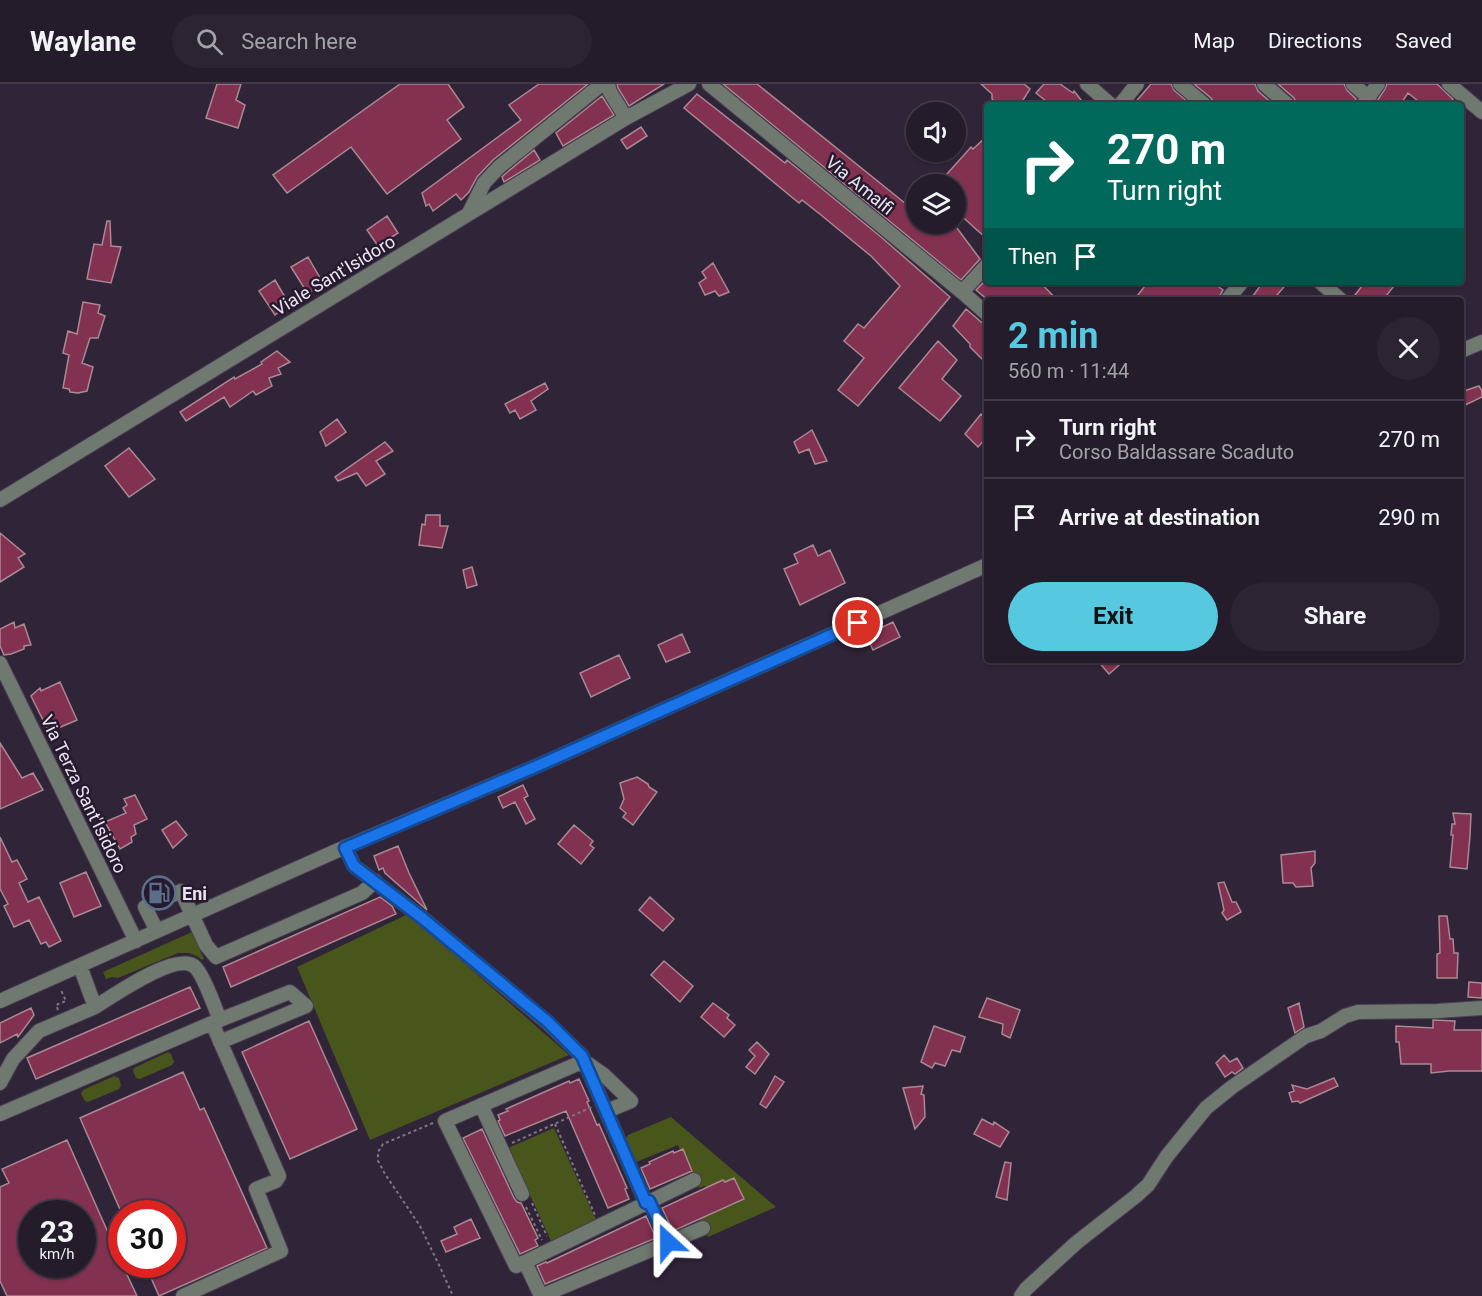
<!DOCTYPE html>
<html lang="en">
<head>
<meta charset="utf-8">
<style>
	:root { --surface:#241b2b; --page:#2c2433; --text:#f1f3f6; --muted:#a3a1a9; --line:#413947; --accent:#56c9e0 }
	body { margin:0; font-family:Roboto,sans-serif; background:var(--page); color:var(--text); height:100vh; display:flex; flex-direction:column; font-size:22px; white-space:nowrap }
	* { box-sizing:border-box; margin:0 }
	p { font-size:20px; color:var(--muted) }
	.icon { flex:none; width:33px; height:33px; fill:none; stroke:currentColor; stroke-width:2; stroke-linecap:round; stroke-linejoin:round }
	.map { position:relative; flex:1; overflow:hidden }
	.sheet { position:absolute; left:984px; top:213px; width:480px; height:366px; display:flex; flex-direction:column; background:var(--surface); border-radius:6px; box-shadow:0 2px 4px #0004,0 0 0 2px var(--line) }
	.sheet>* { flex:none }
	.guide { position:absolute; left:984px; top:18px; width:480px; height:183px; border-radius:6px; box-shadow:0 2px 4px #0004,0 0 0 2px var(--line); background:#00695c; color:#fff; overflow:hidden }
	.tools { position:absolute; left:906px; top:18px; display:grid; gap:12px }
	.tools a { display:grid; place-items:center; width:60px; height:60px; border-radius:50%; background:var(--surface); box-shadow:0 2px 4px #0004,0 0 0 2px var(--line); font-size:30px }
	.speed { position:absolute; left:18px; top:1116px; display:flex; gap:12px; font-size:30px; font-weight:700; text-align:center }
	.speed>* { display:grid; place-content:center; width:78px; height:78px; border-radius:50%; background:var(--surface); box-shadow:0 2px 4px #0004,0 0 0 2px var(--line); line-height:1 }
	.speed small { font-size:15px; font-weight:400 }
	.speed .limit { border:9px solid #d22; background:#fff; color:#111 }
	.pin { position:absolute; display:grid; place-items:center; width:51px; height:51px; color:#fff; margin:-26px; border:3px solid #fff; border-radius:50%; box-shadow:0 2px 6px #0007 }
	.me { position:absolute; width:66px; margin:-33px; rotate:336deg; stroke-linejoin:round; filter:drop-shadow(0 0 4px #0008) }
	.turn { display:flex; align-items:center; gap:21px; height:126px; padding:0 24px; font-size:27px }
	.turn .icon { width:78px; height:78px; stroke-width:2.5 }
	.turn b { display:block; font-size:42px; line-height:51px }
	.then { display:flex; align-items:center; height:57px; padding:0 24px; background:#0003; gap:12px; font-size:22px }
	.round { display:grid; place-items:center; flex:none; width:63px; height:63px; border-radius:32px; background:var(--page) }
	.overview { display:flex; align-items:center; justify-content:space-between; height:102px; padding:0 24px }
	h1 { font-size:36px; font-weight:700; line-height:45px; color:var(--accent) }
	.action { display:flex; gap:12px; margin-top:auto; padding:12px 24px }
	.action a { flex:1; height:69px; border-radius:36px; background:var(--accent); color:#111; font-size:24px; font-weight:700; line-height:69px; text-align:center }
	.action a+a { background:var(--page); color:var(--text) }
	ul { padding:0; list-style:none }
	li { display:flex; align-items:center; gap:18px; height:78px; padding:0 24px; border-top:2px solid var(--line) }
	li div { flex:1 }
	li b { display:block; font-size:22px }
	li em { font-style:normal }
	header { display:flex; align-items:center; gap:36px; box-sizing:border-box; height:84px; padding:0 30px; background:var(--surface); border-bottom:2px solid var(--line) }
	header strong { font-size:28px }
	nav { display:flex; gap:33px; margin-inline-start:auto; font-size:21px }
	.search { width:420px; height:54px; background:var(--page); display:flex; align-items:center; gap:15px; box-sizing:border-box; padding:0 21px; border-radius:33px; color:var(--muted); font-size:22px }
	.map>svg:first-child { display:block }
</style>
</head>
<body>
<header>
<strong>Waylane</strong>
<div class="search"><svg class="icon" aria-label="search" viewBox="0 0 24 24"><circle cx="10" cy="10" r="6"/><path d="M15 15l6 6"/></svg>Search here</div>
<nav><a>Map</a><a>Directions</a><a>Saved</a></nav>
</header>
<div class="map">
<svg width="1482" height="1212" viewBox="0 0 1482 1212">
	<rect width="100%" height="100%" fill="#302439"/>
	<path fill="#48561b" d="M 408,830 L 569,971 L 370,1056 L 297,883 Z
		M 192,848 L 204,875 L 202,876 L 197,872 L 189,869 L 178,869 L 118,894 L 112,893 L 106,895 L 103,888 Z
		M 168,968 L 171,970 L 174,978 L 172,981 L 140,995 L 136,994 L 133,987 L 134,984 Z
		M 114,992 L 119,994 L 121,1001 L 119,1005 L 88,1018 L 85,1017 L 81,1010 L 83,1006 Z
		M 671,1033 L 776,1123 L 708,1153 L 700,1135 L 744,1115 L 723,1096 L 706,1104 L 705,1102 L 699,1104 L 683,1066 L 680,1066 L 678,1061 L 636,1078 L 626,1057 L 625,1055 L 628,1051 Z
		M 554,1044 L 598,1140 L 553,1161 L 508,1064 Z"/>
	<path fill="#833151" stroke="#a98992" stroke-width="1.5" fill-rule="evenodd" d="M 217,0 L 241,0 L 236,16 L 245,21 L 238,44 L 206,34 Z
		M 400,0 L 448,0 L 464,23 L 447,36 L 461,55 L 387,110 L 351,63 L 287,109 L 273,91 Z
		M 539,0 L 588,0 L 493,76 L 477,93 L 469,108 L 461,116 L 456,110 L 433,127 L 429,120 L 426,122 L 422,109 L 521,36 L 509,21 Z
		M 617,0 L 664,0 L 629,22 L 618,4 Z
		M 723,0 L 757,0 L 916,128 L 916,140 L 954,140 L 980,175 L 961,196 Z
		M 981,0 L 1024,0 L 1030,5 L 1020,21 L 999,21 L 992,15 L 992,10 Z
		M 1044,0 L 1060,0 L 1073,9 L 1074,7 L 1085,21 L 1051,21 L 1036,9 Z
		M 1151,0 L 1171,0 L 1174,6 L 1190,20 L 1133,21 Z
		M 1194,0 L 1255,0 L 1258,7 L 1274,21 L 1216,21 L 1211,14 Z
		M 1278,0 L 1344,0 L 1347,6 L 1356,15 L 1354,21 L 1297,21 L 1294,14 Z
		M 1387,0 L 1437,0 L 1453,15 L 1448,21 L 1423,21 L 1408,9 L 1400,21 L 1381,21 L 1377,17 L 1385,5 Z
		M 697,10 L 785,79 L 787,76 L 881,153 L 950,213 L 858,322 L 838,306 L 864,274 L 844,257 L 858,240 L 864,244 L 900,202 L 871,172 L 821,131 L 802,116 L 799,119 L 684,24 Z
		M 602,12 L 614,31 L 563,62 L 556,49 Z
		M 641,43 L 647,52 L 627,65 L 621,56 Z
		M 987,52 L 987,155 L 956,127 L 956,100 L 938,100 L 971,63 L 973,65 Z
		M 534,66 L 540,76 L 504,98 L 502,93 L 505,90 Z
		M 387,132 L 398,149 L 378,162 L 367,146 Z
		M 107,137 L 110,137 L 111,162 L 121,163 L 111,199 L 87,195 L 94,160 L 102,161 Z
		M 308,173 L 323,199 L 308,210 L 291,183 Z
		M 713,179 L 729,208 L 719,212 L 715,207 L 705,211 L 699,199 L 706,194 L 702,188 Z
		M 275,196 L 289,220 L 275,231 L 259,207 Z
		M 984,198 L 1040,198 L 1057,216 L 988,216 L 976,206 Z
		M 1148,198 L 1212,198 L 1223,206 L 1220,211 L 1218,216 L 1134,216 Z
		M 1263,198 L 1288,198 L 1273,216 L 1250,216 Z
		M 1365,198 L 1397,198 L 1383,216 L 1361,216 L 1355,211 Z
		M 83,218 L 100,221 L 98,229 L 105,232 L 98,254 L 90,254 L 82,279 L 93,283 L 87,307 L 78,309 L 70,308 L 69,305 L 63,304 L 69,271 L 63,269 L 68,247 L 77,250 Z
		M 966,225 L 987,243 L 987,280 L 970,263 L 970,260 L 953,242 Z
		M 938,257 L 957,276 L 942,295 L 961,312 L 940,337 L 899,304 Z
		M 277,267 L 290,278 L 278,284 L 281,290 L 269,294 L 272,302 L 256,311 L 253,307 L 230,323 L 224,313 L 186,337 L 180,328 L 234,293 L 235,295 L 262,280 L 261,278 Z
		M 545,299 L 548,305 L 531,317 L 536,326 L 520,335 L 515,326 L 510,329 L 505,320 Z
		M 1479,302 L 1482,307 L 1482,313 L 1461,323 L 1461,308 Z
		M 981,330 L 987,335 L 987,353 L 978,363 L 965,350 Z
		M 337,335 L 346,348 L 326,362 L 320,348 Z
		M 812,346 L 827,377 L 815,380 L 809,365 L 799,369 L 794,358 Z
		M 385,358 L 393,367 L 376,377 L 385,390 L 366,402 L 357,389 L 338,397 L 335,393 Z
		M 129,364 L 155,395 L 129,413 L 105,382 Z
		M 426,431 L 440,431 L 440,442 L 448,442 L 442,464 L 419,461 L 422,440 L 425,441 Z
		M 0,449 L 25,470 L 18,474 L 24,483 L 0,498 Z
		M 813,461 L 818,472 L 830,466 L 845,499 L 800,521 L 784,485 L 798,479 L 794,470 Z
		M 472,483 L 477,501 L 467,504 L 463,486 Z
		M 14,538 L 15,544 L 24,540 L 31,561 L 24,562 L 24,565 L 11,570 L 4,571 L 0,562 L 0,545 Z
		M 893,538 L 900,553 L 873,566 L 866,551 Z
		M 682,550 L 690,568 L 666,578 L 658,561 Z
		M 619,571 L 630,594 L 591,613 L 580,589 Z
		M 1097,576 L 1125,576 L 1109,590 Z
		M 60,598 L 77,636 L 49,648 L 31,612 L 40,604 L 41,607 Z
		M 0,659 L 22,694 L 33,689 L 43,706 L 0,725 Z
		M 637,693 L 648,700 L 649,703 L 657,708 L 633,741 L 623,733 L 626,729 L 620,724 L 624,715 L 620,699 Z
		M 523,701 L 528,712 L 524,714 L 535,735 L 526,740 L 515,718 L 503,724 L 498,713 Z
		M 135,711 L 147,735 L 134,741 L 136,750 L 131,753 L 132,758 L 120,765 L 105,738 L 126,729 L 123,724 L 127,721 L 124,715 Z
		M 1453,729 L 1471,730 L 1470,752 L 1467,785 L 1450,783 L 1453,751 L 1451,751 L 1452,740 L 1455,740 Z
		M 176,737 L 187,751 L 173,764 L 162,746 Z
		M 574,741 L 593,757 L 590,761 L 594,764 L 581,780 L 558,760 Z
		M 0,753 L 12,778 L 17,776 L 27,795 L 19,799 L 28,818 L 39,813 L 61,857 L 49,863 L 46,858 L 41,860 L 29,836 L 14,843 L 4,822 L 8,820 L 0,805 Z
		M 398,762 L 409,789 L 427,826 L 385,789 L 383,784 L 379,786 L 374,772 Z
		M 1315,767 L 1315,779 L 1311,784 L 1313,802 L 1296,803 L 1293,799 L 1283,799 L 1281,771 Z
		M 86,788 L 101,822 L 74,833 L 60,799 Z
		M 1224,798 L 1232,818 L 1236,818 L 1241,828 L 1227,836 L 1222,829 L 1224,826 L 1218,799 Z
		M 380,813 L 392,822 L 396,830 L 231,903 L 223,883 Z
		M 650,813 L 674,835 L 663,847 L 639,826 Z
		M 1439,832 L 1447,832 L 1450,855 L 1453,855 L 1454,869 L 1458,869 L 1457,894 L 1437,894 L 1437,870 L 1440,869 Z
		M 664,877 L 693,902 L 680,918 L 651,891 Z
		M 1469,898 L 1482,899 L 1482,914 L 1468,913 Z
		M 190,903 L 200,924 L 36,995 L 27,974 Z
		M 987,914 L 1020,926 L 1010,954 L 1002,950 L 1003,940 L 979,933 Z
		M 713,919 L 729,931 L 727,934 L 735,941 L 724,953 L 701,933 Z
		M 1299,919 L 1304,943 L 1295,949 L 1288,924 Z
		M 31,924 L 34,931 L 18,953 L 17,950 L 0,959 L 0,939 Z
		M 1433,936 L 1455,937 L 1454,946 L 1482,946 L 1482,987 L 1449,987 L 1431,989 L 1431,980 L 1401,980 L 1399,958 L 1396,958 L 1396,942 L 1433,944 Z
		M 309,937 L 357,1045 L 290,1075 L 242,968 Z
		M 934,942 L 965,953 L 960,968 L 952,966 L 945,982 L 935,979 L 932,984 L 921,978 Z
		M 757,958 L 769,970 L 755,990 L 746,983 L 755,972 L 749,966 Z
		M 1224,971 L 1230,978 L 1237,974 L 1243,984 L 1235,990 L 1232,988 L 1225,993 L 1216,979 Z
		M 183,988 L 200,1026 L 204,1024 L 267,1164 L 159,1212 L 145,1180 L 172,1180 L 172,1130 L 122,1130 L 80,1034 Z
		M 775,992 L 784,998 L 766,1024 L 760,1020 Z
		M 1334,994 L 1338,1002 L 1300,1019 L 1298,1017 L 1292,1018 L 1289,1009 L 1294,1007 L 1292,1001 L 1307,1005 Z
		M 579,995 L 589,1017 L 587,1018 L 597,1041 L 599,1040 L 627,1104 L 625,1105 L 629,1115 L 608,1124 L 566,1027 L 505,1052 L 498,1037 L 500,1036 L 498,1031 L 508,1027 L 506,1025 L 569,997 L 570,999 Z
		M 923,1002 L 921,1010 L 924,1011 L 925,1033 L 915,1045 L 903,1004 Z
		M 982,1035 L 993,1041 L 994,1038 L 1009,1048 L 1000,1063 L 974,1050 Z
		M 482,1045 L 514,1114 L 517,1118 L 521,1119 L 538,1154 L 535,1156 L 538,1162 L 520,1170 L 463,1054 Z
		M 67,1056 L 122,1180 L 137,1212 L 7,1212 L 0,1197 L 0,1103 L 9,1099 L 2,1085 ZM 32,1130 L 82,1130 L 82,1180 L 32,1180 Z
		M 683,1065 L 692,1087 L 650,1105 L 641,1084 L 650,1080 L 649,1078 L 673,1067 L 674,1069 Z
		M 1005,1078 L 1011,1079 L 1007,1116 L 996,1113 Z
		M 734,1094 L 744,1115 L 673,1147 L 662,1124 L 723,1096 L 725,1098 Z
		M 646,1132 L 656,1154 L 545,1200 L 537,1182 L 546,1178 L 547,1179 Z
		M 471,1135 L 480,1154 L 446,1168 L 441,1157 L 457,1150 L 454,1143 Z"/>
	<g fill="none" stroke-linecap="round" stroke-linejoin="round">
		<defs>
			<path id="minor" d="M 608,0 L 610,8 L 626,34
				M 709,0 L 962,208 L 987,230
				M 1087,0 L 1111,21
				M 1180,0 L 1205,21
				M 1264,0 L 1288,21
				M 1353,0 L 1369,14
				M 1449,0 L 1482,28
				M 1120,21 L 1137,0
				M 1363,21 L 1378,0
				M 469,129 L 484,99 L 499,83 L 602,0
				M 1320,198 L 1341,216
				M 962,208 L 987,181
				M 1227,216 L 1242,198
				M 1461,267 L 1482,258
				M 0,416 L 626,34 L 689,0
				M 0,579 L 136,857
				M 345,763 L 354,782 L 421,833 L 547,938 L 582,972 L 646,1119
				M 157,847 L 145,823 L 181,807 L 206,861 L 216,873 L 362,809 L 375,797
				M 0,917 L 334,768 L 537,682 L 987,481
				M 95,923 C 113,912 175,868 194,882 C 203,889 215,924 220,936
				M 0,999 L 13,975 L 39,947 L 95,923 L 80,882
				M 481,1021 L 522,1110
				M 0,1030 L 212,939
				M 649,1117 L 668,1158
				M 525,1178 L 694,1096
				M 183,1212 L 281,1167 L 256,1105 L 276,1097 L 279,1092 L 212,939 L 290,908 L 306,922 L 220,958
				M 541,1212 L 525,1178 L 516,1182 L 445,1037 L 584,977 L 604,991 L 631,1017 L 607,1027
				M 541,1212 L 703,1144
				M 1021,1212 L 1026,1205 L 1076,1159 L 1136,1112 L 1148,1101 L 1167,1072 L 1206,1024 L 1232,1003 L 1306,952 L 1321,947 L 1345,932 L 1358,928 L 1437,927 L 1482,924"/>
		</defs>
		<use href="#minor" stroke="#4a3f53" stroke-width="16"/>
		<path stroke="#807688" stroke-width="2" stroke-dasharray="3 3" stroke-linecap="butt" d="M 58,926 L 56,921 L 66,917 L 61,906
			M 433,1039 L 383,1060 L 378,1068 L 378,1077 L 385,1090 L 420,1142 L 440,1183 L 453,1212
			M 555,1040 L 595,1131
			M 512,1059 L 592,1023
			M 532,1119 L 547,1152
			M 526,1123 L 542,1156"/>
		<use href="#minor" stroke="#707970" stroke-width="14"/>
	</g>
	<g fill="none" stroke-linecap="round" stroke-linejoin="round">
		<defs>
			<path id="route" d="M 668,1158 L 649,1117 L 646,1119 L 582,972 L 548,938 L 421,833 L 354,782 L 345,764 L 537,682 L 858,539"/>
		</defs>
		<use href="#route" stroke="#114b97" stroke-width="15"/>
		<use href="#route" stroke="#1a73e8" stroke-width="10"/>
	</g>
	<defs>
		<symbol id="fuel-ring" viewBox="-11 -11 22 22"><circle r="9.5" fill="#261a2e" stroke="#5c6f8a" stroke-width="1.5"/><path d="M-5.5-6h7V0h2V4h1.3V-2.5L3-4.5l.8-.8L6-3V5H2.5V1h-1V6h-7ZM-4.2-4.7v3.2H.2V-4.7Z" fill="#5c6f8a"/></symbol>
	</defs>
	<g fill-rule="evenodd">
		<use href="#fuel-ring" x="140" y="790" width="38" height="38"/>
	</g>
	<g text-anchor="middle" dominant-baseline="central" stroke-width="5" stroke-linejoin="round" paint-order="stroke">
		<g font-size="18" fill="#ebe3f1" stroke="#261a2e">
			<text transform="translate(860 101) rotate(39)">Via Amalfi</text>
			<text transform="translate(334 191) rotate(-31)">Viale Sant'Isidoro</text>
			<text transform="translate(84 710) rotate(64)">Via Terza Sant'Isidoro</text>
		</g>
		<g font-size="18" font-weight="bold" fill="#ebe3f1" stroke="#261a2e" text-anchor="start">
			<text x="182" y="809">Eni</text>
		</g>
	</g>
</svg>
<div class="tools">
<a><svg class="icon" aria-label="sound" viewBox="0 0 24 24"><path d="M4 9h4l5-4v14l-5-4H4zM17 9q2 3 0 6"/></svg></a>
<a><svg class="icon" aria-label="layers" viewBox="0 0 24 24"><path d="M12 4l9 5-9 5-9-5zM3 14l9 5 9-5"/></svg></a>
</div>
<div class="speed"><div>23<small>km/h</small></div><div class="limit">30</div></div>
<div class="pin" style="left:858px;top:539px;background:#d93025"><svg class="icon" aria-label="arrive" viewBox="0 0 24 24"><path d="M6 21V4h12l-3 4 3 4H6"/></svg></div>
<svg class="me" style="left:668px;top:1158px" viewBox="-20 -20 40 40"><path d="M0-17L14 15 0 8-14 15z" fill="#1a73e8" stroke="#fff" stroke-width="4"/></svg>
<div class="guide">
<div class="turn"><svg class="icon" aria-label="right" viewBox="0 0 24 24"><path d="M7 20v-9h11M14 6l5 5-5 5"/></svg><div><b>270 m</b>Turn right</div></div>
<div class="then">Then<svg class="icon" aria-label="arrive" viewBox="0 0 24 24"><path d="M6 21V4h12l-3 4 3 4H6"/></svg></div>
</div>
<section class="sheet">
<div class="overview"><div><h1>2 min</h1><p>560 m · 11:44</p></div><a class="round"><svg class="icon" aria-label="close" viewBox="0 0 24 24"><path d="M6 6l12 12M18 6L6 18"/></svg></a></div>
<ul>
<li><svg class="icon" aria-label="right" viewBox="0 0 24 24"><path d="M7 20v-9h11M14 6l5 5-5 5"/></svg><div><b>Turn right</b><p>Corso Baldassare Scaduto</p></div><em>270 m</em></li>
<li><svg class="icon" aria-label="arrive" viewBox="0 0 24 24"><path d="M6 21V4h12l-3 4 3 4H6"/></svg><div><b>Arrive at destination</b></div><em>290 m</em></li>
</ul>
<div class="action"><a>Exit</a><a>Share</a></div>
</section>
</div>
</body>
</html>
